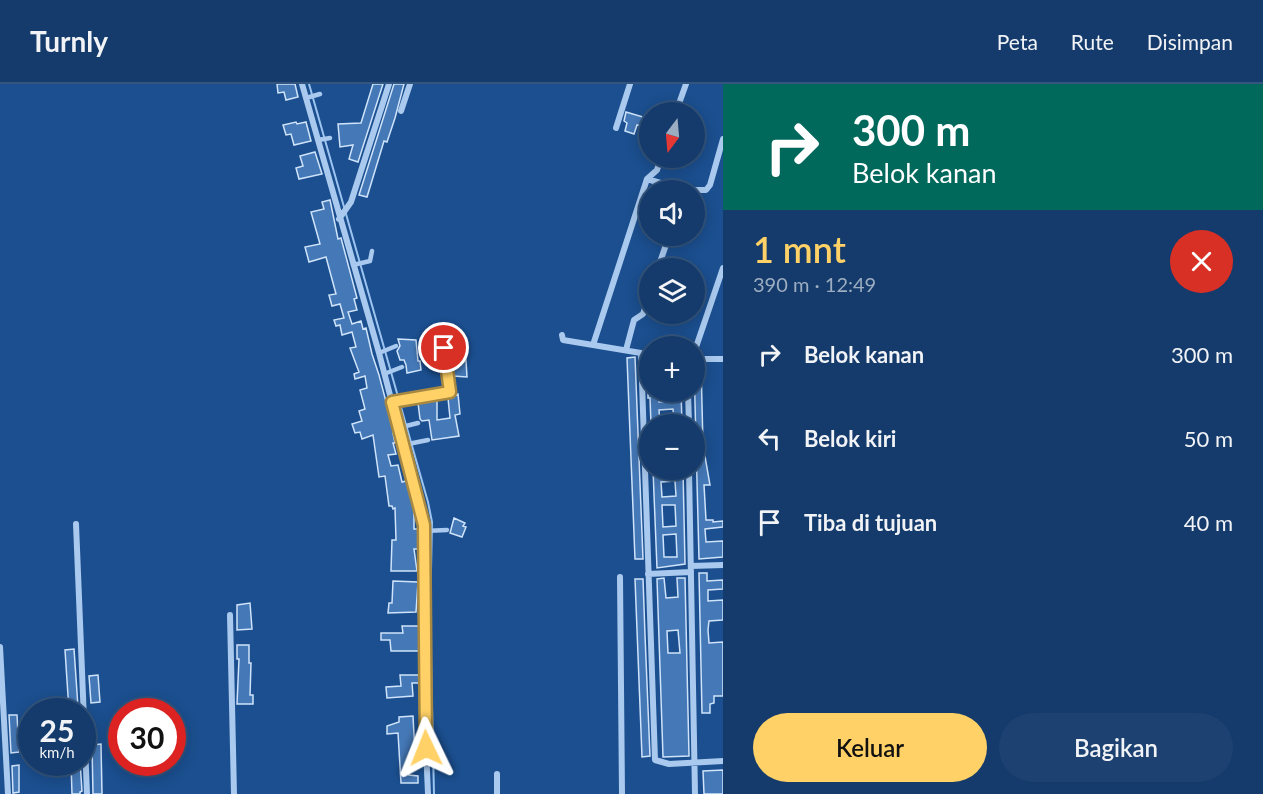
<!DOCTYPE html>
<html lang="id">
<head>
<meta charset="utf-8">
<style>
	:root { --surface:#143b6b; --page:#1d4271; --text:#f1f3f6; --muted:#9dadc1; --line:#33557e; --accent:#ffd166 }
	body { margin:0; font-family:Lato,sans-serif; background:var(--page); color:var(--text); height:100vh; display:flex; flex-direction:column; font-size:22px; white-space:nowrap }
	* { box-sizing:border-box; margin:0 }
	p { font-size:20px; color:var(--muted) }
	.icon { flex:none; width:33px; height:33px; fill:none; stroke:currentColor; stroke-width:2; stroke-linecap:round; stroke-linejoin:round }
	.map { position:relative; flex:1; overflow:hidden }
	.panel { display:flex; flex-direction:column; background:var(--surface); width:540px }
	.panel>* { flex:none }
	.top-card { background:#00695c; color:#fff; overflow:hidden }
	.needle { width:39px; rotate:196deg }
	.fabs { position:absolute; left:639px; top:18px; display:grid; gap:12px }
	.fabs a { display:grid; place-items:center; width:66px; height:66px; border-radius:50%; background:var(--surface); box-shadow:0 3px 15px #0003,0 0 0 2px var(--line); font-size:30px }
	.speed { position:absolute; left:18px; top:614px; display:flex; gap:12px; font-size:30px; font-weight:700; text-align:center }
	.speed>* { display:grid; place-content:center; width:78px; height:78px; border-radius:50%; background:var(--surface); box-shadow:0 3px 15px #0003,0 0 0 2px var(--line); line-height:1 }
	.speed small { font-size:15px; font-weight:400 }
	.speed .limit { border:9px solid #d22; background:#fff; color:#111 }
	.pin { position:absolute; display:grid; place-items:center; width:51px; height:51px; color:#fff; margin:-26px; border:3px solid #fff; border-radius:50%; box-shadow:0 2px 6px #0007 }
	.me { position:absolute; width:66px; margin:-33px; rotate:358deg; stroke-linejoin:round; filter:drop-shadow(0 0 4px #0008) }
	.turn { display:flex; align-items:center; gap:21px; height:126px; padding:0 30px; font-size:27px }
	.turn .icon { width:78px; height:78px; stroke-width:2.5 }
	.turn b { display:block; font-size:42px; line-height:51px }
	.round { display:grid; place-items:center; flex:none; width:63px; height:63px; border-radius:32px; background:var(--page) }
	.summary { display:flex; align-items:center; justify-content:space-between; height:102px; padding:0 30px }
	h1 { font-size:36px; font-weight:600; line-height:45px; color:var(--accent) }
	.button { display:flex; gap:12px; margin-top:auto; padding:12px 30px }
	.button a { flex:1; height:69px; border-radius:36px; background:var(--accent); color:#111; font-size:24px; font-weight:600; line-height:69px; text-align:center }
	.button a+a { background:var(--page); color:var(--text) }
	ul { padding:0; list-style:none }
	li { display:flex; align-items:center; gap:18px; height:84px; padding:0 30px }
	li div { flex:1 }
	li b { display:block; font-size:22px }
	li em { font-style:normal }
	header { display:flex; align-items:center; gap:36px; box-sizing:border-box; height:84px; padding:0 30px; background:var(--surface); border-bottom:2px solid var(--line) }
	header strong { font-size:28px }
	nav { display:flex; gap:33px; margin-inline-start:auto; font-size:21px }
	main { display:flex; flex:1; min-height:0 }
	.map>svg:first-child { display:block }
</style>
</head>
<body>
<header>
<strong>Turnly</strong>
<nav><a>Peta</a><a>Rute</a><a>Disimpan</a></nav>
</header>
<main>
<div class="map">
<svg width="723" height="710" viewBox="0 0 723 710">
	<rect width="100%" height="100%" fill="#1b4f8f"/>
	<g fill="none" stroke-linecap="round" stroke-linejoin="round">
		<path stroke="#9cc4f0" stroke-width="2" d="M 309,0 L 428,418 L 432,438 L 430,534 L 434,710"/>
	</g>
	<path fill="#4478b7" stroke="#cfe3fa" stroke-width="1.5" fill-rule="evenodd" d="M 277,0 L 295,0 L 298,13 L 286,16 L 284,8 L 278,9 Z
		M 373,0 L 383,0 L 358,78 L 349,75 L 353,61 L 340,63 L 338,40 L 361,39 Z
		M 394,0 L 404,0 L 395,34 L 387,58 L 384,57 L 367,113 L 359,111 Z
		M 626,28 L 643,33 L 641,42 L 637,41 L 634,50 L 625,47 L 627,39 L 624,37 Z
		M 296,38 L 297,40 L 306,38 L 311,57 L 294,61 L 291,50 L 286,51 L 283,41 Z
		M 315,68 L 322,90 L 299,95 L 296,84 L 303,82 L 300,72 Z
		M 330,116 L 338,155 L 341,154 L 357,214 L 354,215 L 357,226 L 348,228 L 352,240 L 361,237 L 363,245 L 366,244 L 372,270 L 379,291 L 394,348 L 393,349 L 395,359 L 393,359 L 396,370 L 388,371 L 391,382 L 398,381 L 402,398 L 406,397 L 411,411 L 414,425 L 414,445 L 419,445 L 419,465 L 414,465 L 417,487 L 391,487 L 392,456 L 396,456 L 395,424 L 393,425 L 392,422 L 389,422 L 385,392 L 379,393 L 373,351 L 362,355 L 360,348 L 355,349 L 352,340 L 362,337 L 359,327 L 365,325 L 360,306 L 367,304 L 365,292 L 355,295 L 354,290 L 359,288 L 350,264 L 356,263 L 352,248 L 342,251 L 340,241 L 336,242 L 334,236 L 344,234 L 340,220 L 332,222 L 329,211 L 336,210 L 326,173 L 309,178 L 305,163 L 320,160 L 311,128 L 324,125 L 322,118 Z
		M 398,255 L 416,256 L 418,277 L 420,277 L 421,286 L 407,289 L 406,281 L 404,276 L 400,276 L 397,267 L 400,262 Z
		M 465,260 L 467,293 L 453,292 L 452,272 L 456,271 L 455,261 Z
		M 635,273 L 643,475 L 635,475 L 627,274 Z
		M 694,280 L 701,280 L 703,361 L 710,401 L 704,401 L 706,436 L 713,436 L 713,438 L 723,437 L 723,443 L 705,445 L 706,458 L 723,457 L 723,473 L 699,475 Z
		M 648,306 L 659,308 L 659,318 L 673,317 L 673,308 L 681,308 L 682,340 L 674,340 L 673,325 L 659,326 L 660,340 L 651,340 L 650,314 L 648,314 Z
		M 458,310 L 460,330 L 455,331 L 459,352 L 432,356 L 429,336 L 422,337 L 420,335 L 418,319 L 437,316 L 437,336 L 450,334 L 448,314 Z
		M 653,386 L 683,386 L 685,480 L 657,484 ZM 675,397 L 676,412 L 662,413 L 661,398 ZM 662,421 L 675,421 L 676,442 L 663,443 ZM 676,450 L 677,473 L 664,473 L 663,451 Z
		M 454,434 L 465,439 L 463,442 L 466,443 L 462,453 L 450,449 Z
		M 699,489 L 707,489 L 707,497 L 723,496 L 723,505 L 708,506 L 708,517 L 723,516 L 723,536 L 709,537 L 708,546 L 709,559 L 723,558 L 723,612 L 714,612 L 714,619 L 710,620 L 710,629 L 702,629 Z
		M 664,494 L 666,514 L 678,513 L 677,494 L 685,494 L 689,672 L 663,673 L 657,495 ZM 678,546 L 680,569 L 668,569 L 667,547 Z
		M 635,495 L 643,495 L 645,551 L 650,672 L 642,673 Z
		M 393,497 L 418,498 L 416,528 L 388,529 L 389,519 L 392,519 Z
		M 250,519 L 252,545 L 237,546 L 237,521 Z
		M 402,542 L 419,542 L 419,567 L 391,567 L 390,556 L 381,556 L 381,549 L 403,549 Z
		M 237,561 L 249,561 L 249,579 L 251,579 L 250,611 L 253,611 L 253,620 L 237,620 L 239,575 L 237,575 Z
		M 74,565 L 78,623 L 77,627 L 69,627 L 65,566 Z
		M 98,591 L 100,618 L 91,619 L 89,592 Z
		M 400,591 L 419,591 L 419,599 L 412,599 L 413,612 L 387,614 L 386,603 L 401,602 Z
		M 9,631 L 17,631 L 19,668 L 11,669 Z
		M 413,632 L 415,669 L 418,668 L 418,677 L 409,677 L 409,691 L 418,692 L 418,699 L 401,699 L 398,649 L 387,650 L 387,642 L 399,638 L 399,633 Z
		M 101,660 L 102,710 L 93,710 L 92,661 Z
		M 80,678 L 82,707 L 80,708 L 80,710 L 72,710 L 71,679 Z
		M 19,681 L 19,708 L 13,709 L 12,682 Z
		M 723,686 L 723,710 L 704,710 L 703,687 Z"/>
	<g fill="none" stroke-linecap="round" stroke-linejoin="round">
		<path stroke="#a9c9ee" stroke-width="4.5" d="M 306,14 L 320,10
			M 318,56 L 330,54
			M 353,181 L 370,177 L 372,167
			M 379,269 L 396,262
			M 384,290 L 402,283
			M 398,344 L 418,339
			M 403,361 L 428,356
			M 424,447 L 447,446"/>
		<path stroke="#a9c9ee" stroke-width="6" d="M 302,0 L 379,269 L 424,441 L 424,618 L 428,710
			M 401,27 L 410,0
			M 676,28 L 686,0
			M 616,44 L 630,0
			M 647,95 L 684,106
			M 685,106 L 706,106 L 710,101 L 723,55
			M 339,135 L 351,118 L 389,0
			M 658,184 L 669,152
			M 562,251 L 563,256 L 641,269
			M 593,261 L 647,95 L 657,86 L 661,74
			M 626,266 L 634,236 L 643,230 L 650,210
			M 694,269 L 723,184
			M 650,270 L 641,269 L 655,676 L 669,680 L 723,677
			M 694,275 L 723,275
			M 688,308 L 689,340
			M 391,318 L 449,309 L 444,264
			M 689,386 L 695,710
			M 76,440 L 87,710
			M 691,482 L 723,481
			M 648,490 L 691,488
			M 620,493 L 622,710
			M 230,531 L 234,710
			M 0,563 L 8,710
			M 497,690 L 497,710"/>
	</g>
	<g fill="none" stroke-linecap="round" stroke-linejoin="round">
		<defs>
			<path id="route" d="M 426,664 L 424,441 L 392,318 L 450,308 L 444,264"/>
		</defs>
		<use href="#route" stroke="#a68842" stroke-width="15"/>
		<use href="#route" stroke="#ffd166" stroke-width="10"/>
	</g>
</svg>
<div class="fabs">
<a><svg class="needle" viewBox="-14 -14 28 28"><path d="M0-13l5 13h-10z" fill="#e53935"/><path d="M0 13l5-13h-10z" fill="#9dadc1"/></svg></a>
<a><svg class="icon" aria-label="sound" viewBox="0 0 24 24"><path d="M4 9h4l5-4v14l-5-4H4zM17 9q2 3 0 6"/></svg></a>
<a><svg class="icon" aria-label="layers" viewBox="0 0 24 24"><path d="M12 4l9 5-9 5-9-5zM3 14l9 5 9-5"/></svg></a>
<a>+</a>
<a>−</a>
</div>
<div class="speed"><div>25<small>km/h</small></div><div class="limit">30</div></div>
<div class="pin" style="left:444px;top:264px;background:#d93025"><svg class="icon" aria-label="arrive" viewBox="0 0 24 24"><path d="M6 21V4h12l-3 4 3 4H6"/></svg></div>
<svg class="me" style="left:426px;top:664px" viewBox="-20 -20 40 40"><path d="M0-17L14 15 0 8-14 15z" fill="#ffd166" stroke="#fff" stroke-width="4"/></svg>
</div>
<section class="panel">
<div class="top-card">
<div class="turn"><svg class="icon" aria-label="right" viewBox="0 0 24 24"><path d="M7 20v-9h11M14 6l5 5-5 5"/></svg><div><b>300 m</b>Belok kanan</div></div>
</div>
<div class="summary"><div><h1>1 mnt</h1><p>390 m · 12:49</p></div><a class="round" style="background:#d93025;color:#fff"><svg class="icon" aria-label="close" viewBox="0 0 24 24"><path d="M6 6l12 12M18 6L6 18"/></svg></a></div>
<ul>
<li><svg class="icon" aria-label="right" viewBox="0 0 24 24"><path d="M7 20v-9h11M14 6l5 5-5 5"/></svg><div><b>Belok kanan</b></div><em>300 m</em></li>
<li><svg class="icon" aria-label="left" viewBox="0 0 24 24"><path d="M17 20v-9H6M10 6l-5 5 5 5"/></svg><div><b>Belok kiri</b></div><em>50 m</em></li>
<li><svg class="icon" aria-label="arrive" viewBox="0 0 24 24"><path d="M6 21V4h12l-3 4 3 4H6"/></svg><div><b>Tiba di tujuan</b></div><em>40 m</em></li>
</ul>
<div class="button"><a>Keluar</a><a>Bagikan</a></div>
</section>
</main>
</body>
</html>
